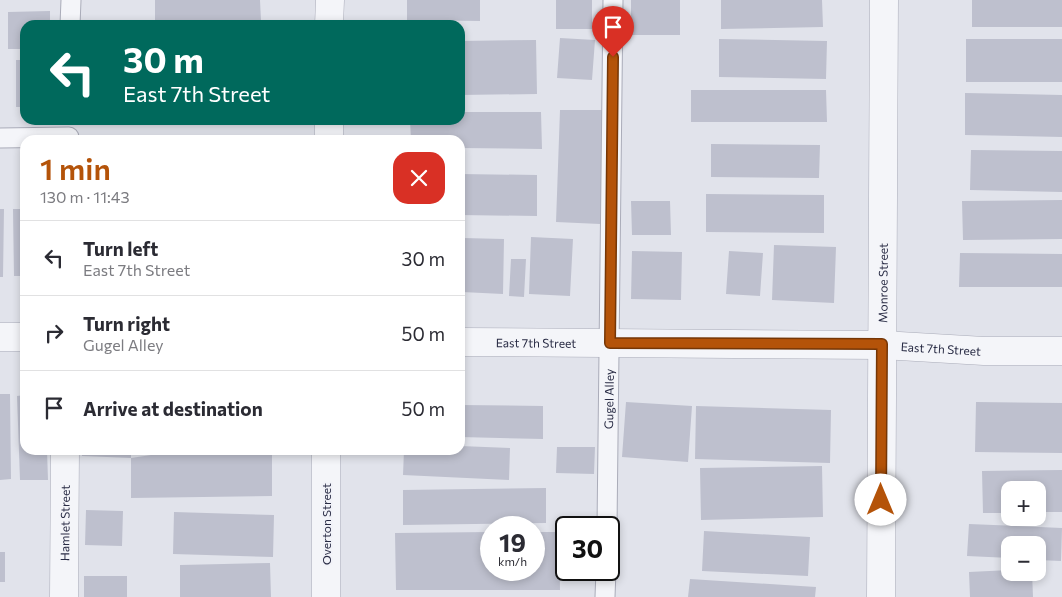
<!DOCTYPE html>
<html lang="en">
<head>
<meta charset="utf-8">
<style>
	:root { --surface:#fff; --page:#f2f2f3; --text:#2b2b33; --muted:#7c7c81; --line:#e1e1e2; --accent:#b45309 }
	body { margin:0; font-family:Commissioner,sans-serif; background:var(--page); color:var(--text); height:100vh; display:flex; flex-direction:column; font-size:19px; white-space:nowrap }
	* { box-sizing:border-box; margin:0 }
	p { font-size:16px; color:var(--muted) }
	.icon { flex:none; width:28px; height:28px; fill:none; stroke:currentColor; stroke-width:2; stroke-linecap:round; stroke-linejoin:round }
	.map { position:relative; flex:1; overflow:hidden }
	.sheet { position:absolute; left:20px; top:135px; width:445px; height:320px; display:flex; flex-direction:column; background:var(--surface); border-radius:15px; box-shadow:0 2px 8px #0003 }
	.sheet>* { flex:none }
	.banner { position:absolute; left:20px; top:20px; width:445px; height:105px; border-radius:15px; box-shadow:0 2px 8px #0003; background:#00695c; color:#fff; overflow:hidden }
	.buttons { position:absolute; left:1001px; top:481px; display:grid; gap:10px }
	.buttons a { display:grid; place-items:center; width:45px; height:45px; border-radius:10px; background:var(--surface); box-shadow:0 2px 8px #0003; font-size:25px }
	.speed { position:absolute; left:480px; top:516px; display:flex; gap:10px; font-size:25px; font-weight:700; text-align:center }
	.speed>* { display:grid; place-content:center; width:65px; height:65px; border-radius:50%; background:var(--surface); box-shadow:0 2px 8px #0003; line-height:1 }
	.speed small { font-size:12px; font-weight:400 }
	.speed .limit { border:2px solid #111; border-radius:8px; background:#fff; color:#111 }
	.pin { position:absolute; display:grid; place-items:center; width:42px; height:42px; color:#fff; margin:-51px -21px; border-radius:50% 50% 50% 0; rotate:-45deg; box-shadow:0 0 5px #0007 }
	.pin .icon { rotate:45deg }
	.me { position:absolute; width:55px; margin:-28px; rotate:0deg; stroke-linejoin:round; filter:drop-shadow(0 0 4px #0008) }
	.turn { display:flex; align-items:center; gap:18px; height:105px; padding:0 20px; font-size:22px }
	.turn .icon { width:65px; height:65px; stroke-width:2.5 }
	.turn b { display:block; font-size:35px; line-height:42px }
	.round { display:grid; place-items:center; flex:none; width:52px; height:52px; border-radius:15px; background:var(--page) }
	.head { display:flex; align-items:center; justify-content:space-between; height:85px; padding:0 20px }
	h1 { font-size:30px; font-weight:600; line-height:38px; color:var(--accent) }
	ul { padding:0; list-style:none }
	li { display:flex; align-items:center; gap:15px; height:75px; padding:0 20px; border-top:1px solid var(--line) }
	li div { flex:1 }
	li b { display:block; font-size:19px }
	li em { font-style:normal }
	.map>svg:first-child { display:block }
</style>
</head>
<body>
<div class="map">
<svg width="1062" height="597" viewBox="0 0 1062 597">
	<rect width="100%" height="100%" fill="#e1e3eb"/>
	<path fill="#bec0ce" d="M 155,0 L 260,0 L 261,21 L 155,21 Z
		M 407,0 L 480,0 L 480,21 L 407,20 Z
		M 556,0 L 592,0 L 592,29 L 556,29 Z
		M 631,0 L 680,0 L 680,35 L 631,35 Z
		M 721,0 L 822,0 L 823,27 L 721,29 Z
		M 972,0 L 1062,0 L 1062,27 L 972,27 Z
		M 50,11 L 50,25 L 25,25 L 25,49 L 8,49 L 8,12 Z
		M 560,38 L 595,40 L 592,80 L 557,78 Z
		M 719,39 L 827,41 L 826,79 L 719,77 Z
		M 966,39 L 1062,39 L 1062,82 L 966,82 Z
		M 536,40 L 537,94 L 460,95 L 460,41 Z
		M 16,60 L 25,60 L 25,107 L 16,107 Z
		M 691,90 L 826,90 L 827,122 L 691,122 Z
		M 965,93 L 1062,95 L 1062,137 L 965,135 Z
		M 560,110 L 603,110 L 602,169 L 600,224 L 556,222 Z
		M 460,112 L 541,112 L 542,149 L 460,148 L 460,140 L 411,140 L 410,120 L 460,120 Z
		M 711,144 L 820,145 L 819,178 L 711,177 Z
		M 971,150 L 1062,151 L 1062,192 L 970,190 Z
		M 460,174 L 537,175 L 537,216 L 460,215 Z
		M 706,194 L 824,195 L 824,233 L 706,232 Z
		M 1062,200 L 1062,239 L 963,240 L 962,201 Z
		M 631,201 L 670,201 L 671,235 L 632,235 Z
		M 0,209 L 4,209 L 3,277 L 0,277 Z
		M 13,209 L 25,209 L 25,276 L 14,276 Z
		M 531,237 L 573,239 L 570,296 L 529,294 Z
		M 463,238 L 504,239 L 503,294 L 462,292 Z
		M 774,245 L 836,247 L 834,303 L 772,300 Z
		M 632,251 L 682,252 L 681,300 L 631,299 Z
		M 729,251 L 763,253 L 760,296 L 726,294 Z
		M 960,253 L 1062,254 L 1062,287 L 959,287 Z
		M 511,259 L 526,259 L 524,297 L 509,296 Z
		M 0,394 L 10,394 L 11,479 L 0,480 Z
		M 25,395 L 25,450 L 47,450 L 48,480 L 20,480 L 17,396 Z
		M 626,402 L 692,406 L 688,462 L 622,457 Z
		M 976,402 L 1062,403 L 1062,453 L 975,452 Z
		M 460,405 L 543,406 L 543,439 L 460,437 Z
		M 696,406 L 831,410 L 830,463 L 695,459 Z
		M 460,446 L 510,448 L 509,480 L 403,475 L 404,450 L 460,450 Z
		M 557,447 L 595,447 L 594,474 L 556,473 Z
		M 82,450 L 131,450 L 131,458 L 82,456 Z
		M 151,450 L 272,450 L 272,496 L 131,498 L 131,458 L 151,455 Z
		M 822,466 L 823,517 L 701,520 L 700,468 Z
		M 1062,470 L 1062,512 L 1038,512 L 1038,490 L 1010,490 L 1010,513 L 983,513 L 982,471 Z
		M 546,488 L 546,523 L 403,525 L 403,490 Z
		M 86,510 L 123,511 L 122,546 L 85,545 Z
		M 174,512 L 274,515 L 273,557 L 173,554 Z
		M 969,524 L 1062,528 L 1061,561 L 1038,560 L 1038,545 L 1010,545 L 1010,558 L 967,556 Z
		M 704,531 L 810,537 L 808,576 L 702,571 Z
		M 491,532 L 491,570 L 534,570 L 534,532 L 559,532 L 560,590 L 396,590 L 395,533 Z
		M 0,552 L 5,552 L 5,582 L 0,582 Z
		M 270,563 L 271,597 L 180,597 L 180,565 Z
		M 1010,570 L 1010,572 L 1032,572 L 1033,597 L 970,597 L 969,572 Z
		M 84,576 L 127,576 L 127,597 L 84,597 Z
		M 690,579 L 816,587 L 815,597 L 688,597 Z"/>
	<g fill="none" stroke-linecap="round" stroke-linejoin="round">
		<defs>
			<g id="lane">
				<path d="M 70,25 L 71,0"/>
				<path d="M 0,138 L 69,137"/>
				<path id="s1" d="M 607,528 L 613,0"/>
				<path d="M 605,597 L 606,570"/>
			</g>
			<g id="street">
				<path d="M 329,25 L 330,0"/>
				<path d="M 329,140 L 329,120"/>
				<path d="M 0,337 L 25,337"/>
				<path id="s2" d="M 460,342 L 882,345 L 984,351 L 1062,351"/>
				<path id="s3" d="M 64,597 L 65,450"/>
				<path d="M 326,597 L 326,450"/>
				<path id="s4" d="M 881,597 L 884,0"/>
			</g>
		</defs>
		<use href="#lane" stroke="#aaacb9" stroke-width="21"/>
		<use href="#street" stroke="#aaacb9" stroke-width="29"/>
		<use href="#lane" stroke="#f4f5f9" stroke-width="19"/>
		<use href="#street" stroke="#f4f5f9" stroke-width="28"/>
	</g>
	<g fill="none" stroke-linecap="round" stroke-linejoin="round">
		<defs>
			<path id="route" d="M 613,57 L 610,343 L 882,344 L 881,500"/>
		</defs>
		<use href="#route" stroke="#753606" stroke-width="12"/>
		<use href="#route" stroke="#b45309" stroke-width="9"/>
	</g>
	<g text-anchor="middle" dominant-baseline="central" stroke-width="4" stroke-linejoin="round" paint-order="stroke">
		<g font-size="12" fill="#282b44" stroke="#f1f2f8">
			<text stroke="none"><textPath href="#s4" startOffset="314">Monroe Street</textPath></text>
			<text stroke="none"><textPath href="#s2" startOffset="76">East 7th Street</textPath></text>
			<text stroke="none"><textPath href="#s2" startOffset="481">East 7th Street</textPath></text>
			<text stroke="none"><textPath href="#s1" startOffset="129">Gugel Alley</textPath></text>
			<text stroke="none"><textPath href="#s3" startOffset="74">Hamlet Street</textPath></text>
			<text transform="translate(326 524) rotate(-90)">Overton Street</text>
		</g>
	</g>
</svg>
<div class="buttons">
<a>+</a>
<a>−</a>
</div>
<div class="speed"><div>19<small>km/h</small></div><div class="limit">30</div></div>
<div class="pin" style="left:613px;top:57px;background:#d93025"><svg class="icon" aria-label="arrive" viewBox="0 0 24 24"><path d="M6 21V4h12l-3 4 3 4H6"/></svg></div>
<svg class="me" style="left:881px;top:500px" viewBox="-20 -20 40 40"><circle r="19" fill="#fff"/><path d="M0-13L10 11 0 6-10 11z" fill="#b45309"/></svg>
<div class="banner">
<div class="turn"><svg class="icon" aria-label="left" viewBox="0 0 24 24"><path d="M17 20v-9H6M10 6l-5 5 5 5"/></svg><div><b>30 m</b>East 7th Street</div></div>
</div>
<section class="sheet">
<div class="head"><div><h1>1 min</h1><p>130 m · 11:43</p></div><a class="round" style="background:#d93025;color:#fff"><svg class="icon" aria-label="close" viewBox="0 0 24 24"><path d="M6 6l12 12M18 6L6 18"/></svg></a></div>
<ul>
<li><svg class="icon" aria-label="left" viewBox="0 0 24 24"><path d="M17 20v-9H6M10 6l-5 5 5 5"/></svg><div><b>Turn left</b><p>East 7th Street</p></div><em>30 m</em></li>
<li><svg class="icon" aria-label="right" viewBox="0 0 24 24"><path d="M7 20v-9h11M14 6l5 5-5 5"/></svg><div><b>Turn right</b><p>Gugel Alley</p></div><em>50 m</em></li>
<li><svg class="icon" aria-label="arrive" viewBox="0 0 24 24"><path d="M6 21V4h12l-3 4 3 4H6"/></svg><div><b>Arrive at destination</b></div><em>50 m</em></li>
</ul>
</section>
</div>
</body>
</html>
